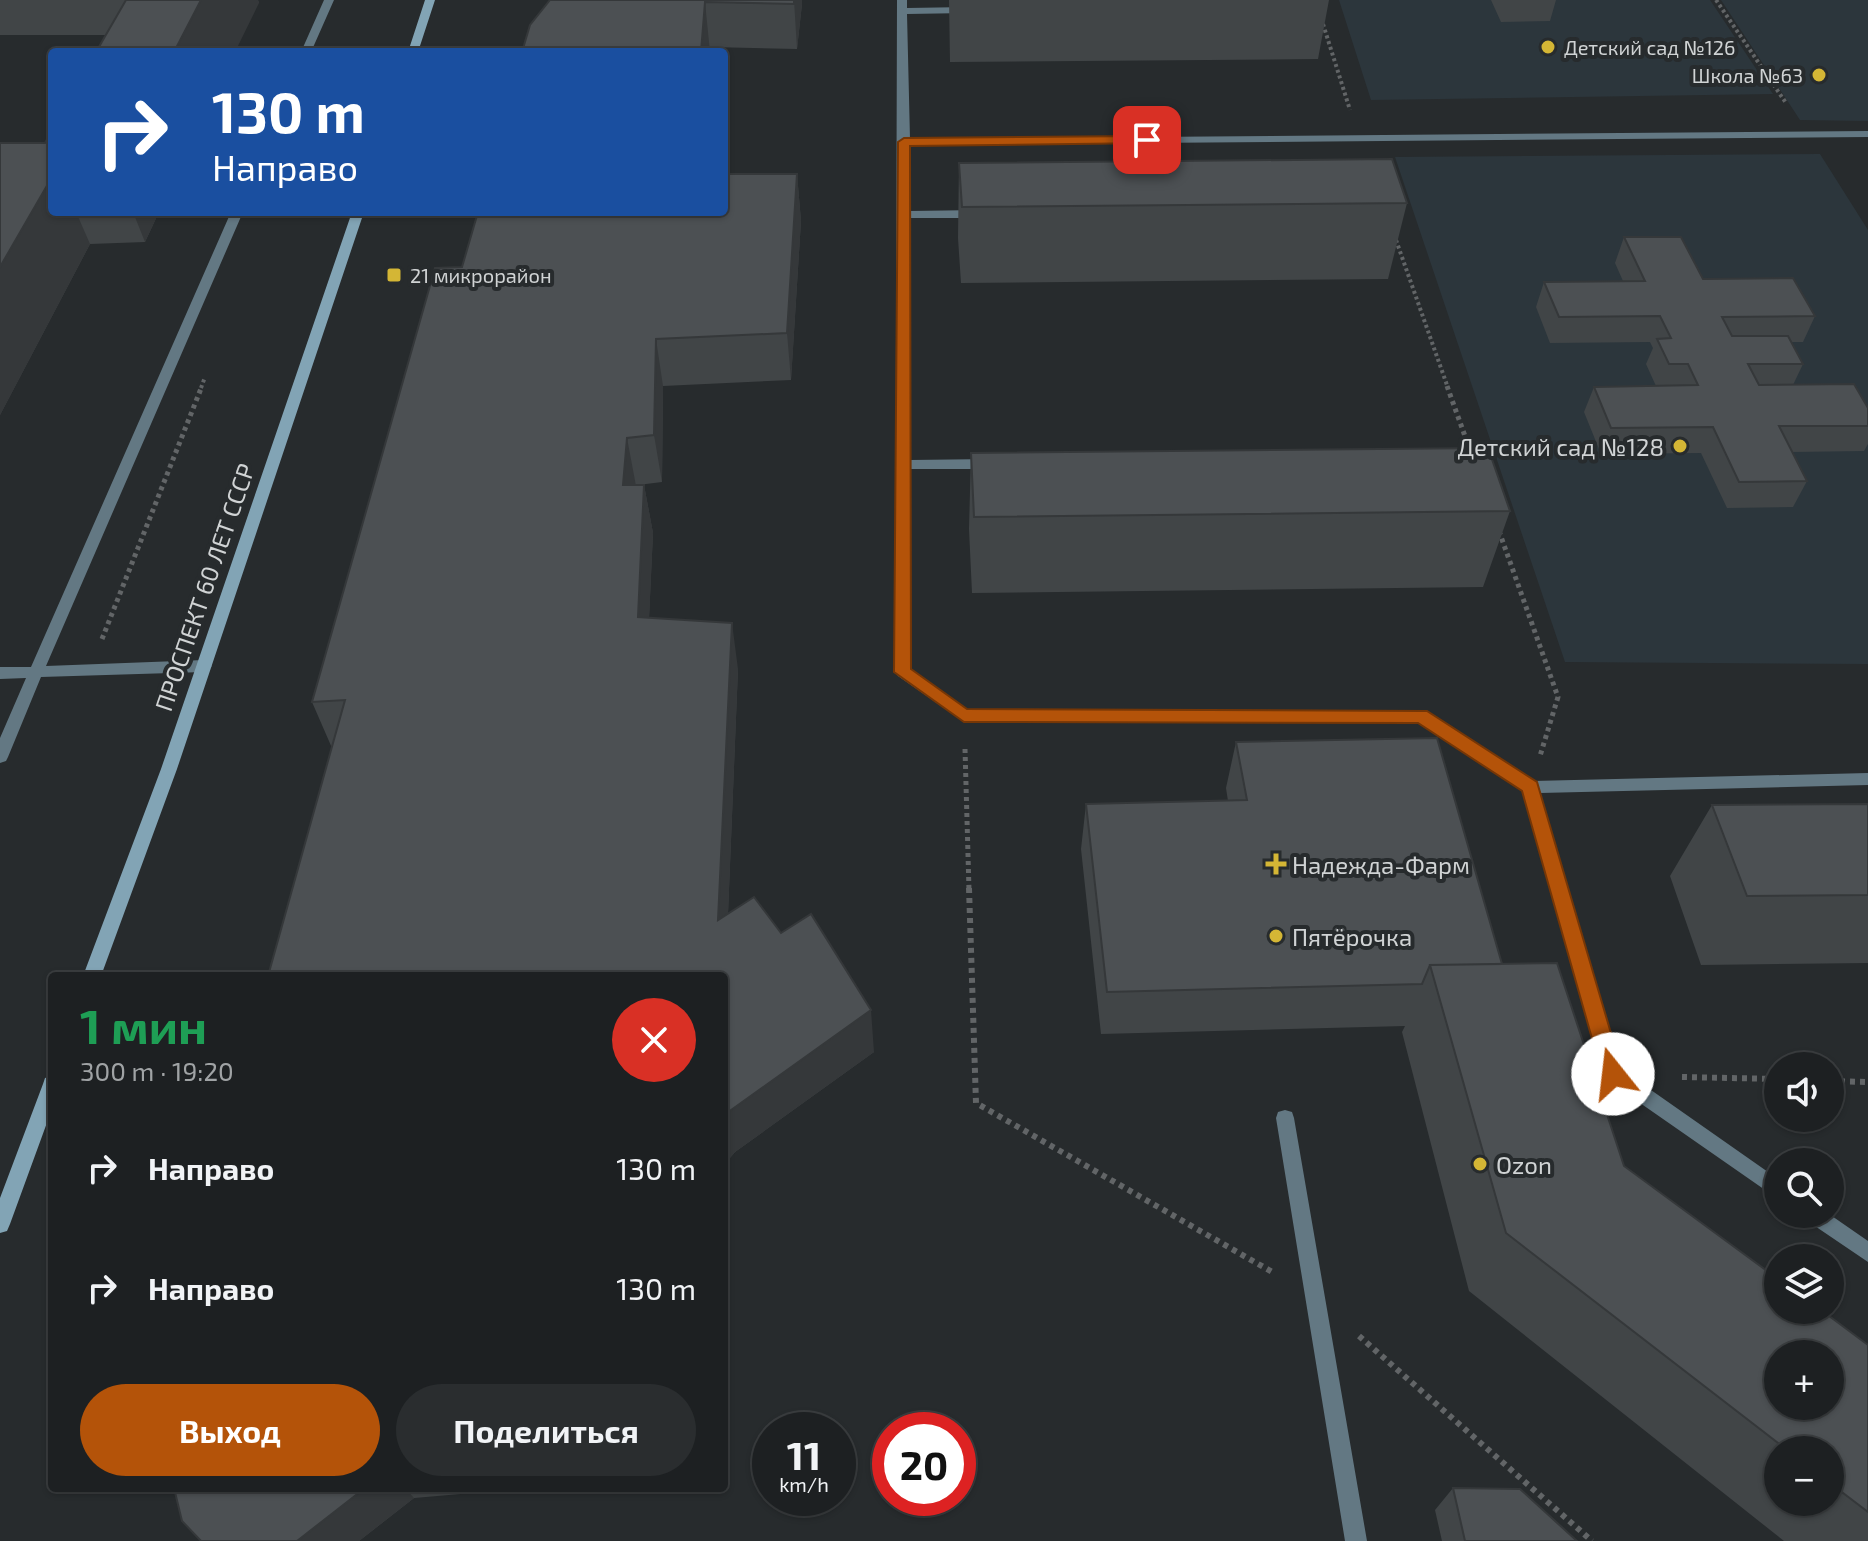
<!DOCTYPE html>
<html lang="ru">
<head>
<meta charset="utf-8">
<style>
	:root { --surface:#1d2022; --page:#2a2d2f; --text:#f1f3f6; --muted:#a0a3a5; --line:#3b3e40; --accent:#b45309 }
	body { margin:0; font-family:"Exo 2",sans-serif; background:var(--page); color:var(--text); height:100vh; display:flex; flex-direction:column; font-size:30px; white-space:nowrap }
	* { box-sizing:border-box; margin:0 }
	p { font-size:26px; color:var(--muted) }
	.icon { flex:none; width:44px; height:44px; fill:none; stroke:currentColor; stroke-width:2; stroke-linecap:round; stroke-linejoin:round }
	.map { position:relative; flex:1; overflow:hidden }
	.side { position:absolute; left:48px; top:972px; width:680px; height:520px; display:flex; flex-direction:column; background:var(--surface); border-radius:8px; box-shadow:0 2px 6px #0004,0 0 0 2px var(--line) }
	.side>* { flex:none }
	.hud { position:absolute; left:48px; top:48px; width:680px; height:168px; border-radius:8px; box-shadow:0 2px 6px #0004,0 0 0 2px var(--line); background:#1a4fa0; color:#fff; overflow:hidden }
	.fabs { position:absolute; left:1764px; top:1052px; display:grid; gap:16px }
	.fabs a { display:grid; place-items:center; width:80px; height:80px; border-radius:50%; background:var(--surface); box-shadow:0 2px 6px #0004,0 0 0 2px var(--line); font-size:40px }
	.speed { position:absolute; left:752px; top:1412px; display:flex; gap:16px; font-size:40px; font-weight:700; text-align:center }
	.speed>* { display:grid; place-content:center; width:104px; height:104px; border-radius:50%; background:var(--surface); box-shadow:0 2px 6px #0004,0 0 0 2px var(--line); line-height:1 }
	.speed small { font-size:20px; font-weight:400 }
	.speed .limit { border:12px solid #d22; background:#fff; color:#111 }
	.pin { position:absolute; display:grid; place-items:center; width:68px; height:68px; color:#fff; margin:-34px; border-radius:16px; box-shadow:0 4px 12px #0006 }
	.me { position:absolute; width:88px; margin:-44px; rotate:344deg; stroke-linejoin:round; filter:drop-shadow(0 0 6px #0008) }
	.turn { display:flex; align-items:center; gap:28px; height:168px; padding:0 32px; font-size:36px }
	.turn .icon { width:104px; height:104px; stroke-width:2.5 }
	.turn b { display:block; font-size:56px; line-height:68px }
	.round { display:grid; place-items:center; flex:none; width:84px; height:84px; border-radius:42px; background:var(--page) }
	.head { display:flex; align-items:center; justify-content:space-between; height:136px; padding:0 32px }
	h1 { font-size:48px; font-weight:700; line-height:60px; color:#1e9e55 }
	.cta { display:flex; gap:16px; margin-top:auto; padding:16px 32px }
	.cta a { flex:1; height:92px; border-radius:48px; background:var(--accent); color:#fff; font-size:32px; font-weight:700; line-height:92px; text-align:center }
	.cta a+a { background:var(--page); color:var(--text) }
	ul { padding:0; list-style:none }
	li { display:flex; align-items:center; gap:24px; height:120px; padding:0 32px }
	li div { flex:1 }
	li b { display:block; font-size:30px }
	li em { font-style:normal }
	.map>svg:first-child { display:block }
</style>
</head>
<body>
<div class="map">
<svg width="1868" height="1541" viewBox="0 0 1868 1541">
	<rect width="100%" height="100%" fill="#272b2d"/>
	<path fill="#2c363c" d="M 1339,0 L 1710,0 L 1773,94 L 1371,100 Z
		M 1721,0 L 1868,0 L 1868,121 L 1800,120 Z
		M 1820,154 L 1868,230 L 1868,664 L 1565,662 L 1395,157 Z"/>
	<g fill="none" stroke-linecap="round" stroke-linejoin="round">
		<path stroke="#626567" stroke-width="4" stroke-dasharray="3 3" stroke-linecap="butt" d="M 1716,0 L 1786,103
			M 1323,24 L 1350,110
			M 1396,240 L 1448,388
			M 201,388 L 205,377"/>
		<path stroke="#626567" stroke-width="5" stroke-dasharray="4 4" stroke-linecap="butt" d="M 1447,386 L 1471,453
			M 1499,531 L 1558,697 L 1540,756
			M 102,639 L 202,386
			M 965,749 L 969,890"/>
		<path stroke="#626567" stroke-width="6" stroke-dasharray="5 5" stroke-linecap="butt" d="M 969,888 L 976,1103 L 1274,1273
			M 1682,1077 L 1778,1079
			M 1830,1081 L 1868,1082
			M 1359,1336 L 1592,1541"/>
		<path fill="#637883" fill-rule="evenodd" d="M 324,0 L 334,0 L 311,52 L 301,52 Z
			M 897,0 L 907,0 L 907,8 L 968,7 L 973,10 L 968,13 L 907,14 L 910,139 L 1868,131 L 1868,137 L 910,145 L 910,211 L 979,210 L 985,214 L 979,218 L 910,218 L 910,460 L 991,459 L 998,464 L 991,469 L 910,469 L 911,670 L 967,710 L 1421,710 L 1533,781 L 1868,773 L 1868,785 L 1540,793 L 1621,1069 L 1778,1179 L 1778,1199 L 1607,1080 L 1523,791 L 1418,722 L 964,722 L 898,676 L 895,672 Z
			M 231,212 L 243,212 L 46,666 L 204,660 L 212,666 L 204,672 L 41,677 L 8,757 L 6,761 L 0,763 L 0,738 L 26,678 L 0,679 L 0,667 L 31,667 Z
			M 1285,1110 L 1292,1112 L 1294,1118 L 1367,1541 L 1345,1541 L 1276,1118 L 1278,1112 Z
			M 1803,1214 L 1829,1214 L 1868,1241 L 1868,1262 L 1806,1220 Z"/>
		<path fill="#82a4b5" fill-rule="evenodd" d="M 425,0 L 435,0 L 418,52 L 408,52 Z
			M 352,212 L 364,212 L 177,769 L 101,976 L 83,976 L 161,769 Z
			M 52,1076 L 52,1109 L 10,1224 L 7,1231 L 0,1233 L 0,1198 L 43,1084 L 45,1078 Z"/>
	</g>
	<path fill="#414547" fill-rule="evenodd" d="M 0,0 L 258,0 L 259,3 L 106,35 L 0,35 Z
		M 550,0 L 802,4 L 797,49 L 710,47 L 710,52 L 522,52 Z
		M 949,0 L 1329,0 L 1318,59 L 950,62 Z
		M 1491,0 L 1556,0 L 1550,21 L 1501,22 Z
		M 0,143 L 45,143 L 52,212 L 159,212 L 145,242 L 90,244 L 0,415 Z
		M 959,163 L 1407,203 L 1388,279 L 961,283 L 958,238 Z
		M 797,174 L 801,221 L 791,380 L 663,386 L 662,482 L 638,485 L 644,485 L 653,533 L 649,618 L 738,669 L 728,914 L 781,933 L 874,1052 L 735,1152 L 724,1165 L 724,976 L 332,748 L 312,702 L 462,267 Z
		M 1624,237 L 1703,279 L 1815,316 L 1803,342 L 1791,342 L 1803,364 L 1793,385 L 1868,408 L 1868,444 L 1864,451 L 1792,452 L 1807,481 L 1793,507 L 1727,508 L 1701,453 L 1601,454 L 1584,412 L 1594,387 L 1656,386 L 1646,364 L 1653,348 L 1650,342 L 1550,343 L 1536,307 L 1544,282 L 1623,281 L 1615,263 Z
		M 971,453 L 1510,511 L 1483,587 L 972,593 L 969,529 Z
		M 1236,742 L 1502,964 L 1624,1166 L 1868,1345 L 1868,1541 L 1784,1541 L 1469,1291 L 1402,1032 L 1405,1026 L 1101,1034 L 1081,849 L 1086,804 L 1228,801 L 1226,788 ZM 1778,1450 L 1830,1450 L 1830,1502 L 1778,1502 Z
		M 1868,804 L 1868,963 L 1701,965 L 1670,876 L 1712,805 Z
		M 174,1488 L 529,1488 L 414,1498 L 359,1541 L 201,1541 Z
		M 1453,1488 L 1577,1541 L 1442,1541 L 1435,1510 Z"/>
	<path fill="#35383a" d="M 201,0 L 258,0 L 259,3 L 235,52 L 174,52 Z
		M 794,0 L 802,0 L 802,4 L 797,49 Z
		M 705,2 L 710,52 L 701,52 Z
		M 797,174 L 801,221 L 791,380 L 787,333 Z
		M 52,177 L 52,212 L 76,212 L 90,244 L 0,415 L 0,267 Z
		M 133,212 L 159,212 L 145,242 Z
		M 656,339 L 663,386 L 662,482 L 654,435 Z
		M 627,438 L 636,486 L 623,485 Z
		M 644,485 L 653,533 L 647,664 L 638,617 Z
		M 732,623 L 738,669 L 726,963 L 718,920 Z
		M 871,1010 L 874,1052 L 735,1152 L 724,1165 L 724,1117 L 727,1113 Z
		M 365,1488 L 405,1488 L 414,1498 L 359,1541 L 297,1541 Z"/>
	<path fill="#4c5053" stroke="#35383a" stroke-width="2" fill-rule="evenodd" d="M 126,0 L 201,0 L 174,52 L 96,52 Z
		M 550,0 L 794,0 L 794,4 L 705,2 L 701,52 L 522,52 L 530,25 Z
		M 52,130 L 52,177 L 0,267 L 0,143 L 45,143 Z
		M 1392,159 L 1407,203 L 962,207 L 959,163 Z
		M 724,174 L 797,174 L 787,333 L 656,339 L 654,435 L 627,438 L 623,485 L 644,485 L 638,617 L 732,623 L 718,920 L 754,897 L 781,933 L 811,914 L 871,1010 L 727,1113 L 724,1117 L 724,976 L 268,976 L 345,700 L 312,702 L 435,268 L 462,267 L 478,212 L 724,212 Z
		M 1624,237 L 1681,237 L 1703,279 L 1793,278 L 1815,316 L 1722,317 L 1732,336 L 1788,336 L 1803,364 L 1748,364 L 1759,385 L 1854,384 L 1868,408 L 1868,426 L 1779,426 L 1807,481 L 1739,482 L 1713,427 L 1611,428 L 1594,387 L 1698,385 L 1688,364 L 1669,364 L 1657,339 L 1671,338 L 1660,316 L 1559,317 L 1544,282 L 1645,281 Z
		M 1488,448 L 1510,511 L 974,517 L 971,453 Z
		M 1437,738 L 1502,964 L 1430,965 L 1422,984 L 1107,992 L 1086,804 L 1247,800 L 1236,742 Z
		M 1868,804 L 1868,895 L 1747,896 L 1712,805 Z
		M 1557,963 L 1624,1166 L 1778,1279 L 1778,1310 L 1821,1310 L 1868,1345 L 1868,1512 L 1830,1483 L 1830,1450 L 1787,1450 L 1506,1233 L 1430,965 ZM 1778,1354 L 1830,1354 L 1830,1406 L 1778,1406 Z
		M 174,1488 L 365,1488 L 297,1541 L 201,1541 L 182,1521 Z
		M 1453,1488 L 1520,1489 L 1577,1541 L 1465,1541 Z"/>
	<path fill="#b45309" stroke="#753606" stroke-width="2" d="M 1147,136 L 1153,140 L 1151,143 L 910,146 L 911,669 L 967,709 L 1427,711 L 1537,782 L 1623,1074 L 1620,1081 L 1613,1084 L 1605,1081 L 1602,1074 L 1522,791 L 1418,723 L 964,722 L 894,672 L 898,142 L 904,138 Z"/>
	<g fill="#d4b635" stroke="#272b2d" stroke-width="3">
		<circle cx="1548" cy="47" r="8"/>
		<circle cx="1819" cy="75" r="8"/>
		<rect x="386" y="267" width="16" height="16" rx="4"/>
		<circle cx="1680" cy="446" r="8"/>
		<path d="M1272 852h8v8h8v8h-8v8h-8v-8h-8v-8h8z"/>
		<circle cx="1276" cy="936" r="8"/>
		<circle cx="1480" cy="1164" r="8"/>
	</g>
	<g text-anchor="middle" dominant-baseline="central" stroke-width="8" stroke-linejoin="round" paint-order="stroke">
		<g font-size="20" fill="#d0d3d4" stroke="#272b2d" text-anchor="start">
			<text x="1564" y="47">Детский сад №126</text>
			<text x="1803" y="75" text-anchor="end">Школа №63</text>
			<text x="410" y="275">21 микрорайон</text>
		</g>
		<g font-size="24" fill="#d0d3d4" stroke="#272b2d" text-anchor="start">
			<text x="1664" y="446" text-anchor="end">Детский сад №128</text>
			<text x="1292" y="864">Надежда-Фарм</text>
			<text x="1292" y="936">Пятёрочка</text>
			<text x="1496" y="1164">Ozon</text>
		</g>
		<g font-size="24" fill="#d0d3d4" stroke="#272b2d">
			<text transform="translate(204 587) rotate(-71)">ПРОСПЕКТ 60 ЛЕТ СССР</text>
		</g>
	</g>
</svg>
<div class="fabs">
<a><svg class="icon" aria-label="sound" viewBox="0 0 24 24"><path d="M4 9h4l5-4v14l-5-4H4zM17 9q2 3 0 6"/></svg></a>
<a><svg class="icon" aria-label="search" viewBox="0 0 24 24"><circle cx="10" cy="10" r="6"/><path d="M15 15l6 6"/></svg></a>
<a><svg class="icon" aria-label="layers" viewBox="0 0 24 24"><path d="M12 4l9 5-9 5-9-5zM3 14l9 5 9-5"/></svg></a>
<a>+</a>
<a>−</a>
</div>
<div class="speed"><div>11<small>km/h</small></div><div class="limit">20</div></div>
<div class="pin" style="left:1147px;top:140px;background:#d93025"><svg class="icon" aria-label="arrive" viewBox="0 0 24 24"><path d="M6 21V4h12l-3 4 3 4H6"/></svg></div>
<svg class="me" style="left:1613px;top:1074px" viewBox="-20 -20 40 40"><circle r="19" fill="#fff"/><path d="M0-13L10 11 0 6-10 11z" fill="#b45309"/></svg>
<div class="hud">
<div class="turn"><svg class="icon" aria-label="right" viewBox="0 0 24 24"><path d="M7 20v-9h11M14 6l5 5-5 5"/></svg><div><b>130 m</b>Направо</div></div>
</div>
<section class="side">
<div class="head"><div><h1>1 мин</h1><p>300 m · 19:20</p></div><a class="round" style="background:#d93025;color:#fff"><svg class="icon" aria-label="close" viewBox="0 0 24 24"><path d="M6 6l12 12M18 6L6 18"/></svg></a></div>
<ul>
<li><svg class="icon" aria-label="right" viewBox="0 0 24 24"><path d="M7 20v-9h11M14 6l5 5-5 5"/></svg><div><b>Направо</b></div><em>130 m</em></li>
<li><svg class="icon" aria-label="right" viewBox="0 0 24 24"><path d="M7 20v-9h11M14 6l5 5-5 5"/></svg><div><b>Направо</b></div><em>130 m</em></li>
</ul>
<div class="cta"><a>Выход</a><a>Поделиться</a></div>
</section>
</div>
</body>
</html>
